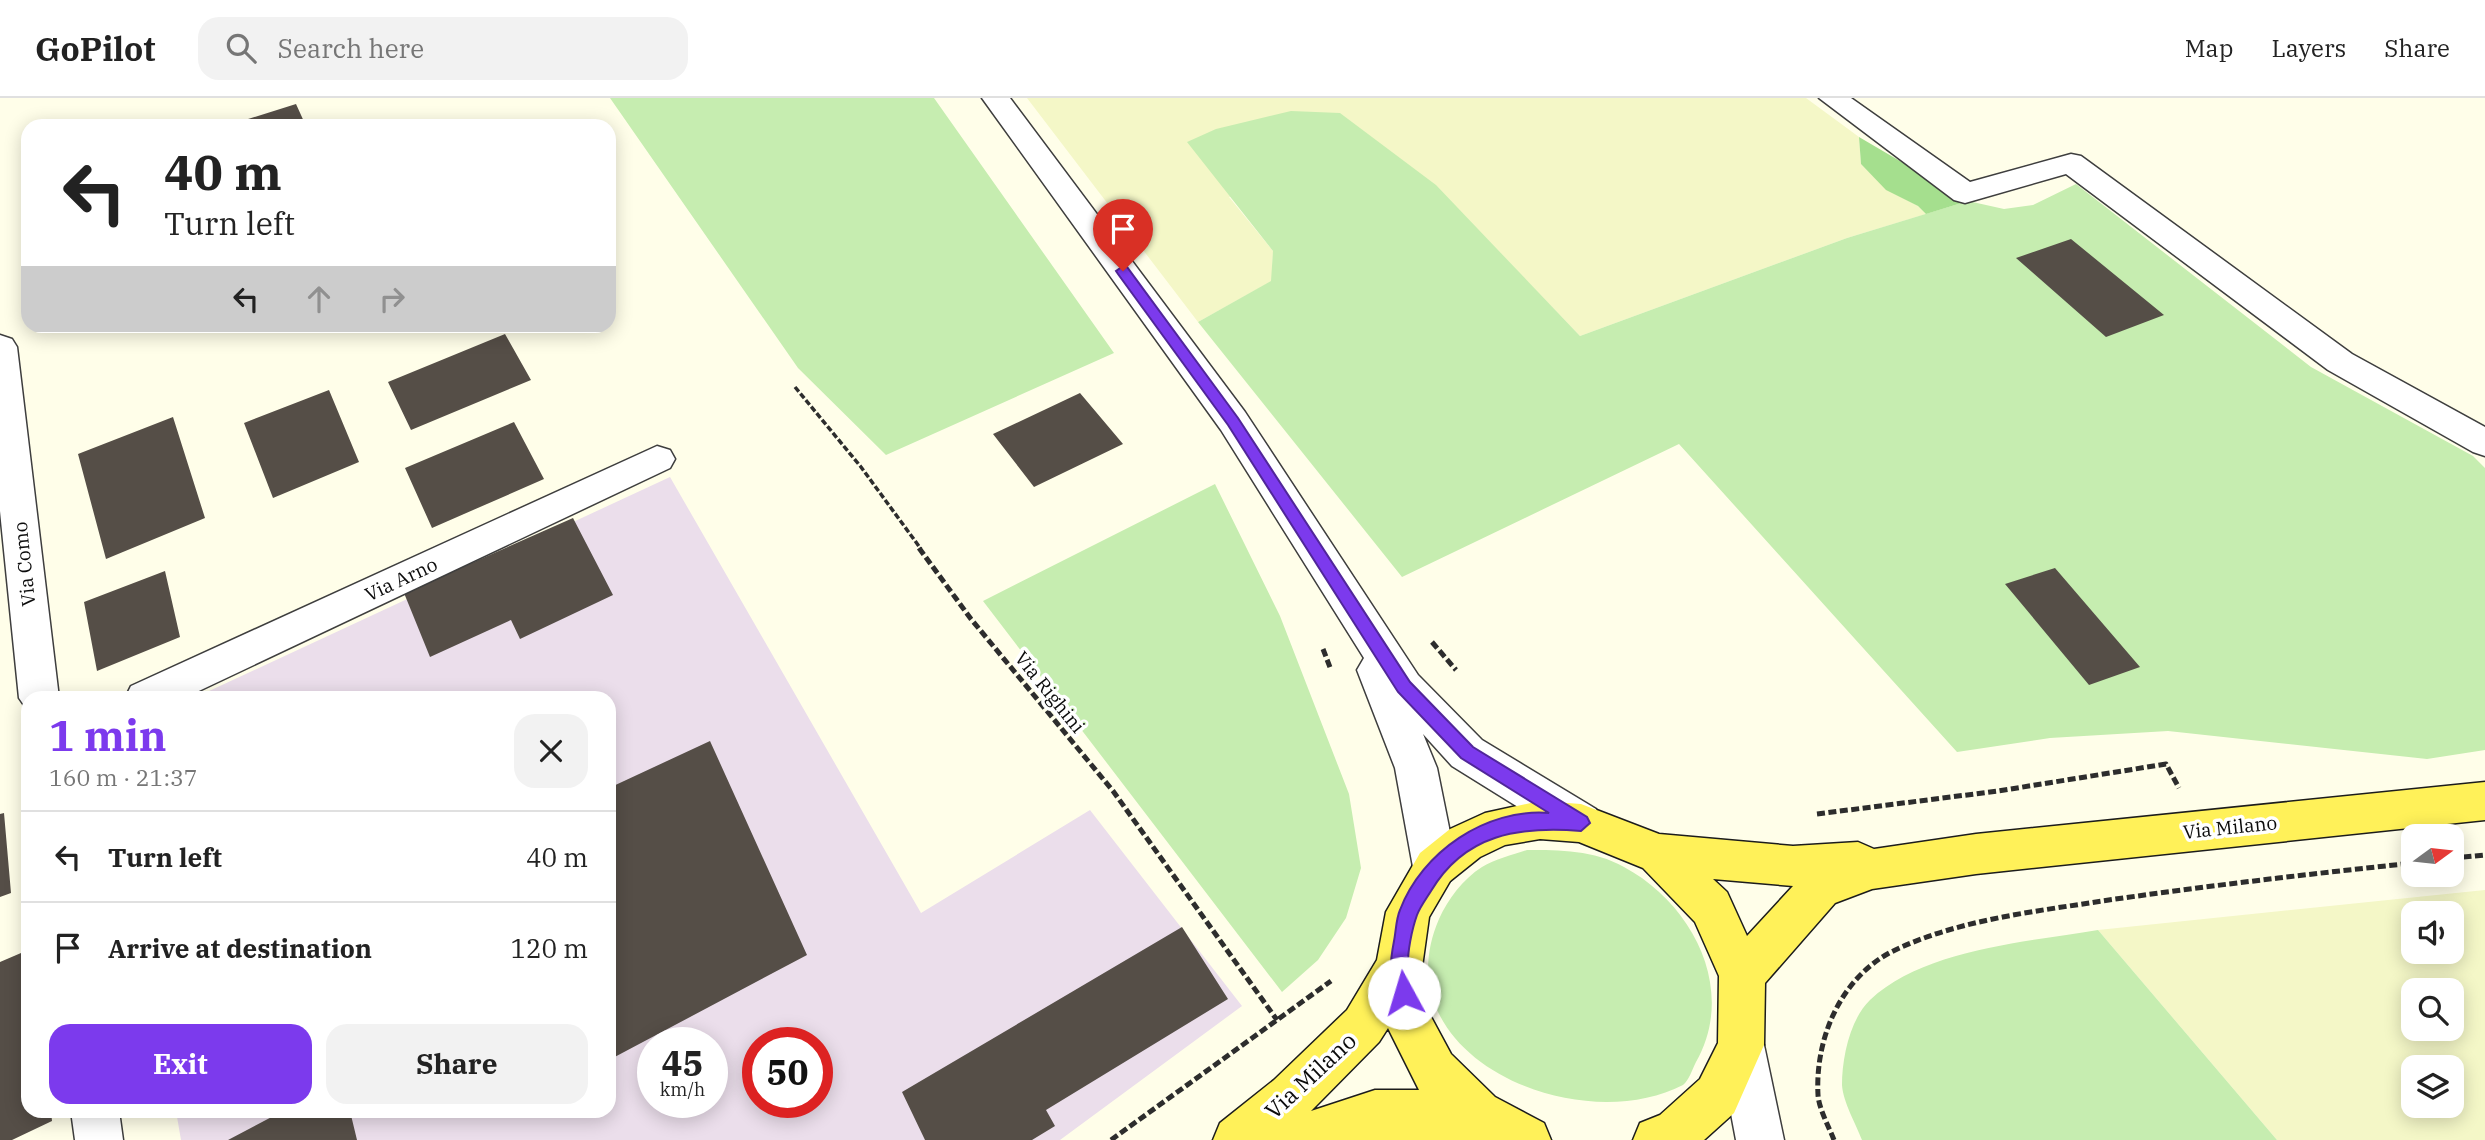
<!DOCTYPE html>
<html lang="en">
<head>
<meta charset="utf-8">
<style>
	:root { --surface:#fff; --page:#f2f2f2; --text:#222; --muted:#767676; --line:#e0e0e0; --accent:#7c3aed }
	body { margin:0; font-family:"IBM Plex Serif",serif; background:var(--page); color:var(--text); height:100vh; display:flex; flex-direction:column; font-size:26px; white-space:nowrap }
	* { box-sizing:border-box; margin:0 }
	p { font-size:23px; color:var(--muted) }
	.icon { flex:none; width:38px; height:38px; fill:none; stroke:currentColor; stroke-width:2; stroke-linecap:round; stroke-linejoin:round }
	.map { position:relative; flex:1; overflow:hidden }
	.sheet { position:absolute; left:21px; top:593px; width:595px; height:427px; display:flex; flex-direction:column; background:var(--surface); border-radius:21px; box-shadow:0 4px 18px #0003 }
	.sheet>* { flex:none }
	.hud { position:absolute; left:21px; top:21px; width:595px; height:214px; border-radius:21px; box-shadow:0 4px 18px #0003; background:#fff; color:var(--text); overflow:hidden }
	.needle { width:46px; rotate:75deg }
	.controls { position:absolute; left:2401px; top:726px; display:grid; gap:14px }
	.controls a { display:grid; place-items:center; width:63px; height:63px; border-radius:14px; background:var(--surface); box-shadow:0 4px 18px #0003; font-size:35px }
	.speed { position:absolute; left:637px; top:929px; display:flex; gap:14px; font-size:35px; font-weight:700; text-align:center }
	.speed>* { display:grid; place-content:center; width:91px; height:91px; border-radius:50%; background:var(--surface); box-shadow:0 4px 18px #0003; line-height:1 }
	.speed small { font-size:18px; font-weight:400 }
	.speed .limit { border:10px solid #d22; background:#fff; color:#111 }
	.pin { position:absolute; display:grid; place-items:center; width:60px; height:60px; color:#fff; margin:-72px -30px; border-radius:50% 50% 50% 0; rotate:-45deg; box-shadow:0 0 7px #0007 }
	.pin .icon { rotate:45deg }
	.me { position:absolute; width:77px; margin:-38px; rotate:354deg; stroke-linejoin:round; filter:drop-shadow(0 0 5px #0008) }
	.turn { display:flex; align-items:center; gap:24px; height:147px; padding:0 28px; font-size:32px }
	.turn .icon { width:91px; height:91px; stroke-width:2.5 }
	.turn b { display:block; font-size:49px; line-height:60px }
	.lanes { display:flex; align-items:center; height:66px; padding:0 28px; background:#0003; justify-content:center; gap:35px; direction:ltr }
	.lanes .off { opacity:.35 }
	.round { display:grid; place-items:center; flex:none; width:74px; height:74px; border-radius:21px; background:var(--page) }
	.headline { display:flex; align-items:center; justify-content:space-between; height:119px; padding:0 28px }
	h1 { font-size:42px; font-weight:700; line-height:52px; color:var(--accent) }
	.action { display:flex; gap:14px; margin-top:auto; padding:14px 28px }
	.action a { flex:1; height:80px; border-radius:21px; background:var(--accent); color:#fff; font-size:28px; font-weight:700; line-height:80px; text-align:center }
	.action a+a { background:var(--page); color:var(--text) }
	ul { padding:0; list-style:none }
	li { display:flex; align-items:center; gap:21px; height:91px; padding:0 28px; border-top:2px solid var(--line) }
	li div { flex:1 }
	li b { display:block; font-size:26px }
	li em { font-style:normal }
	header { display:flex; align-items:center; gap:42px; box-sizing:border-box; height:98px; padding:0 35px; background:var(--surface); border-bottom:2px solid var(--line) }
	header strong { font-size:33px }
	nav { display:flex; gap:38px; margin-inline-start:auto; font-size:24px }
	.search { width:490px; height:63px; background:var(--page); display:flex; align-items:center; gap:18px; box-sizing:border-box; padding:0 24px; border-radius:21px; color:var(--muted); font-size:26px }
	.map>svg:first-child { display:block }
</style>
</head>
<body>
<header>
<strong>GoPilot</strong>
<div class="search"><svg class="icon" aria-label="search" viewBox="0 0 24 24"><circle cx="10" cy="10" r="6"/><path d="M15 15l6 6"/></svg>Search here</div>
<nav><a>Map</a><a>Layers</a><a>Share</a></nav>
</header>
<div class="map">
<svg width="2485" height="1042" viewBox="0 0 2485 1042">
	<rect width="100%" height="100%" fill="#fffee9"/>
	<path fill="#ebdeeb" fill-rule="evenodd" d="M 670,379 L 921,815 L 1090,712 L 1242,908 L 1060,1042 L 181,1042 L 176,1013 L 609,1013 L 609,600 L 194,600 ZM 653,945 L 712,945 L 712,1004 L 653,1004 ZM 758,945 L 817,945 L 817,1004 L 758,1004 Z"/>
	<path fill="#f4f7c7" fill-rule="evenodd" d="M 1027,0 L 1806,0 L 1859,39 L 1861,66 L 1886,91 L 1918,108 L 1926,116 L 1847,140 L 1580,238 L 1435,87 L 1229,99 L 1273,153 L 1272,183 L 1198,224 Z
		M 2485,792 L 2485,1042 L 2277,1042 L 2098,832 ZM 2413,816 L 2452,816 L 2452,854 L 2413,854 ZM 2413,892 L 2452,892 L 2452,931 L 2413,931 ZM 2413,970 L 2452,970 L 2452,1008 L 2413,1008 Z"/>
	<path fill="#c6edb0" d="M 610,0 L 934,0 L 1114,255 L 886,357 L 798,270 Z
		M 1291,13 L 1340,15 L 1436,87 L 1580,238 L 1847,140 L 1968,103 L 2004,111 L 2033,107 L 2076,86 L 2311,269 L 2473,358 L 2485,370 L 2485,652 L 2427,661 L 2168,633 L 2050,640 L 1957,654 L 1679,346 L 1402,479 L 1198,224 L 1271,183 L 1273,153 L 1187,44 L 1216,31 Z
		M 1215,386 L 1280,518 L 1349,696 L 1361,770 L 1346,820 L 1318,862 L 1282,894 L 983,503 Z
		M 1527,752 C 1560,752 1594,752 1624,769 C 1693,806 1737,892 1696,964 C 1692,972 1689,982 1683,987 C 1576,1042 1380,957 1439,821 C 1448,801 1463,781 1482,769 C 1495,761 1513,757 1527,752 Z
		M 2098,832 L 2277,1042 L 1862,1042 C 1856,1026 1843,1004 1842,987 C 1842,960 1850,921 1870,902 C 1924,851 2027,844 2098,832 Z"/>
	<path fill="#a5df8e" d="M 1859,39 L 1968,103 L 1926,116 L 1918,108 L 1886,92 L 1861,66 Z"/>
	<path fill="#554e47" d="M 296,6 L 306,28 L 229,28 L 229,27 Z
		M 2071,141 L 2164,217 L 2106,239 L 2016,160 Z
		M 505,236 L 531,282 L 411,332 L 388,284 Z
		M 329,292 L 359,364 L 273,400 L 244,325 Z
		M 1080,295 L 1123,346 L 1034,389 L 993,336 Z
		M 173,319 L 205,420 L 106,461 L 78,356 Z
		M 514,324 L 544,381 L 432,430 L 405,370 Z
		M 573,420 L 613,497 L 520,541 L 511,522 L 430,559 L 404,495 Z
		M 2055,470 L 2140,569 L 2089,587 L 2005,486 Z
		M 165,473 L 180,539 L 97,573 L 84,504 Z
		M 710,643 L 807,857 L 609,962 L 609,690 Z
		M 4,715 L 11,795 L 0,799 L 0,716 Z
		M 1182,829 L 1228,901 L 1046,1012 L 1055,1028 L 1032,1042 L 925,1042 L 902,994 Z
		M 28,852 L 28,1013 L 51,1013 L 52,1023 L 12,1042 L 0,1042 L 0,864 Z
		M 283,1013 L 350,1013 L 357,1042 L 228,1042 Z"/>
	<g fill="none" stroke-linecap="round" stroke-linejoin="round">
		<defs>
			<path id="minor" d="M 982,0 L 1010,0 L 1245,314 L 1418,577 L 1482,642 L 1596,711 L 1602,725 L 1596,739 L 1581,744 L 1566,739 L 1452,668 L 1423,636 L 1437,670 L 1457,769 L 1450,783 L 1435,789 L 1420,783 L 1413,769 L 1395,670 L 1357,572 L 1364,560 L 1221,332 Z
				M 1819,0 L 1851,0 L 1970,84 L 2071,56 L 2081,58 L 2352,256 L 2485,329 L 2485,358 L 2473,354 L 2328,272 L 2066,76 L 1965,105 L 1954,102 Z
				M 0,237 L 12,241 L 17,249 L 59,600 L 28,600 L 28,613 L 19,600 L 0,413 Z
				M 657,348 L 670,352 L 675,361 L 670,370 L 184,600 L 125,600 L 131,588 Z
				M 1741,924 L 1758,930 L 1764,947 L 1784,1042 L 1736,1042 L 1718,947 L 1724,930 Z
				M 71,1013 L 119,1013 L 123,1042 L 75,1042 Z"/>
			<path id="major" d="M 2485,684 L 2485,722 L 1976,776 L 1872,791 L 1835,805 L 1765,885 L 1764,947 L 1734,1015 L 1704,1042 L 1633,1042 L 1640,1025 L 1660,1017 L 1700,981 L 1718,945 L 1719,878 L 1695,824 L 1643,770 L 1579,744 L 1540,741 L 1505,747 L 1480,759 L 1450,783 L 1429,819 L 1422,869 L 1430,917 L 1451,956 L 1495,999 L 1544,1025 L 1551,1042 L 1213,1042 L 1220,1025 L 1274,982 L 1347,912 L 1377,862 L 1386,814 L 1420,755 L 1450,731 L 1485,715 L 1540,703 L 1581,706 L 1659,736 L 1793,748 L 1858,744 L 1874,751 L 1976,736 ZM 1713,781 L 1793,788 L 1747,838 L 1727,794 ZM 1388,930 L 1419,992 L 1375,992 L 1311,1013 L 1379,944 Z"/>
		</defs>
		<use href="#minor" stroke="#3e3e3e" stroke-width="3"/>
		<use href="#major" stroke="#1c1c1c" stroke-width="3"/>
		<path stroke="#2d2d2d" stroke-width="3.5" stroke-dasharray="6 2.5" stroke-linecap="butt" d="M 795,289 L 861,369 L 921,451"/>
		<path stroke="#2d2d2d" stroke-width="5" stroke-dasharray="8 3.5" stroke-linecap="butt" d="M 919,450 L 971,521 L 1113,693 L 1277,922
			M 1432,544 L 1456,572
			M 1323,551 L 1331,572
			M 1817,716 L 1998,693 L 2166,666 L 2179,690
			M 2452,760 L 2485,757
			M 1111,1042 L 1331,883
			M 1834,1042 C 1829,1029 1819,1011 1818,997 C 1815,941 1840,881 1891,854 C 1956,822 2032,814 2102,803 C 2206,788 2309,776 2413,765"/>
		<use href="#minor" fill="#fff" fill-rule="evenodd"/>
		<use href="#major" fill="#fff159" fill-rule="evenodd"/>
	</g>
	<path fill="#7c3aed" stroke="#51269a" stroke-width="2" d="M 1123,168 L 1127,169 L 1238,320 L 1410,584 L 1473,649 L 1587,719 L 1590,725 L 1581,733 C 1519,728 1465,736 1431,793 C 1426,801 1420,809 1417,817 C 1412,831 1407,855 1408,870 C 1409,881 1415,891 1410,902 L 1404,904 L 1397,902 C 1388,882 1390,864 1394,843 C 1396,833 1396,821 1400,812 C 1422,754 1486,710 1549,715 L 1461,660 L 1398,594 L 1228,327 L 1118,176 L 1116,173 Z"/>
	<g text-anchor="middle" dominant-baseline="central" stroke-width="7" stroke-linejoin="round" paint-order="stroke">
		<g font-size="19" fill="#0b0b0b" stroke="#fff">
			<text transform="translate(24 466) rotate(-96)">Via Como</text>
			<text transform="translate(401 481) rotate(-25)">Via Arno</text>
			<text transform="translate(1050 594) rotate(51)">Via Righini</text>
			<text transform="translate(2230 729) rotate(-6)">Via Milano</text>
		</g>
		<g font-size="23" fill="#0b0b0b" stroke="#fff">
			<text transform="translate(1310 977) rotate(-43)">Via Milano</text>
		</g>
	</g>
</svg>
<div class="controls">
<a><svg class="needle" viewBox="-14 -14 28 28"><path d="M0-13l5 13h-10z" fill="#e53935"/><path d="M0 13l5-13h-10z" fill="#767676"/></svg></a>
<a><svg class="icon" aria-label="sound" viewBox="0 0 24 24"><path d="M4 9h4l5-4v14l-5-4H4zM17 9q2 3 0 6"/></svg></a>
<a><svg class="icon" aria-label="search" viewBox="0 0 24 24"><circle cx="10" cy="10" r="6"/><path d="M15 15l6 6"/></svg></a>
<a><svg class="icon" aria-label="layers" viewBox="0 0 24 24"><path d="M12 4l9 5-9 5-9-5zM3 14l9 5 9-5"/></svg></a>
</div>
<div class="speed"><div>45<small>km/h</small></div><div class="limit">50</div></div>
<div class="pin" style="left:1123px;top:173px;background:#d93025"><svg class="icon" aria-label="arrive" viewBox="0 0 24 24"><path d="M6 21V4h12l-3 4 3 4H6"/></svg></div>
<svg class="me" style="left:1404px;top:895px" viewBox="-20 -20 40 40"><circle r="19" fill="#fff"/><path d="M0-13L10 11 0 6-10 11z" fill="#7c3aed"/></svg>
<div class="hud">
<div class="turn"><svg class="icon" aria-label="left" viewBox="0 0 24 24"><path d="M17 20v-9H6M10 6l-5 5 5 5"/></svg><div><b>40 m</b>Turn left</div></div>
<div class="lanes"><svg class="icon" aria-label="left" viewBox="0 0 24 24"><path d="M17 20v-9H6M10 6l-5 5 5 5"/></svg><svg class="icon off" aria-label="ahead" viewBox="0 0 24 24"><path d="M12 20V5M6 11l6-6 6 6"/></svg><svg class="icon off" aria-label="right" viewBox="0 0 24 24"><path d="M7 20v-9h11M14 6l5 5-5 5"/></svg></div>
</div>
<section class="sheet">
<div class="headline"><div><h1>1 min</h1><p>160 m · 21:37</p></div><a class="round"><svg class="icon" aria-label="close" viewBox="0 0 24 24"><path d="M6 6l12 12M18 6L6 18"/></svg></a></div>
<ul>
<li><svg class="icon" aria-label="left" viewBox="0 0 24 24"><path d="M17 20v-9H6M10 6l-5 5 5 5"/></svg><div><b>Turn left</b></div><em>40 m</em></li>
<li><svg class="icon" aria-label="arrive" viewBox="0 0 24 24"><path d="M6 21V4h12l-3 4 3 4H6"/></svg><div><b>Arrive at destination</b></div><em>120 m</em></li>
</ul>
<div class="action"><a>Exit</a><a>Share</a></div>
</section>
</div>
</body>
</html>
